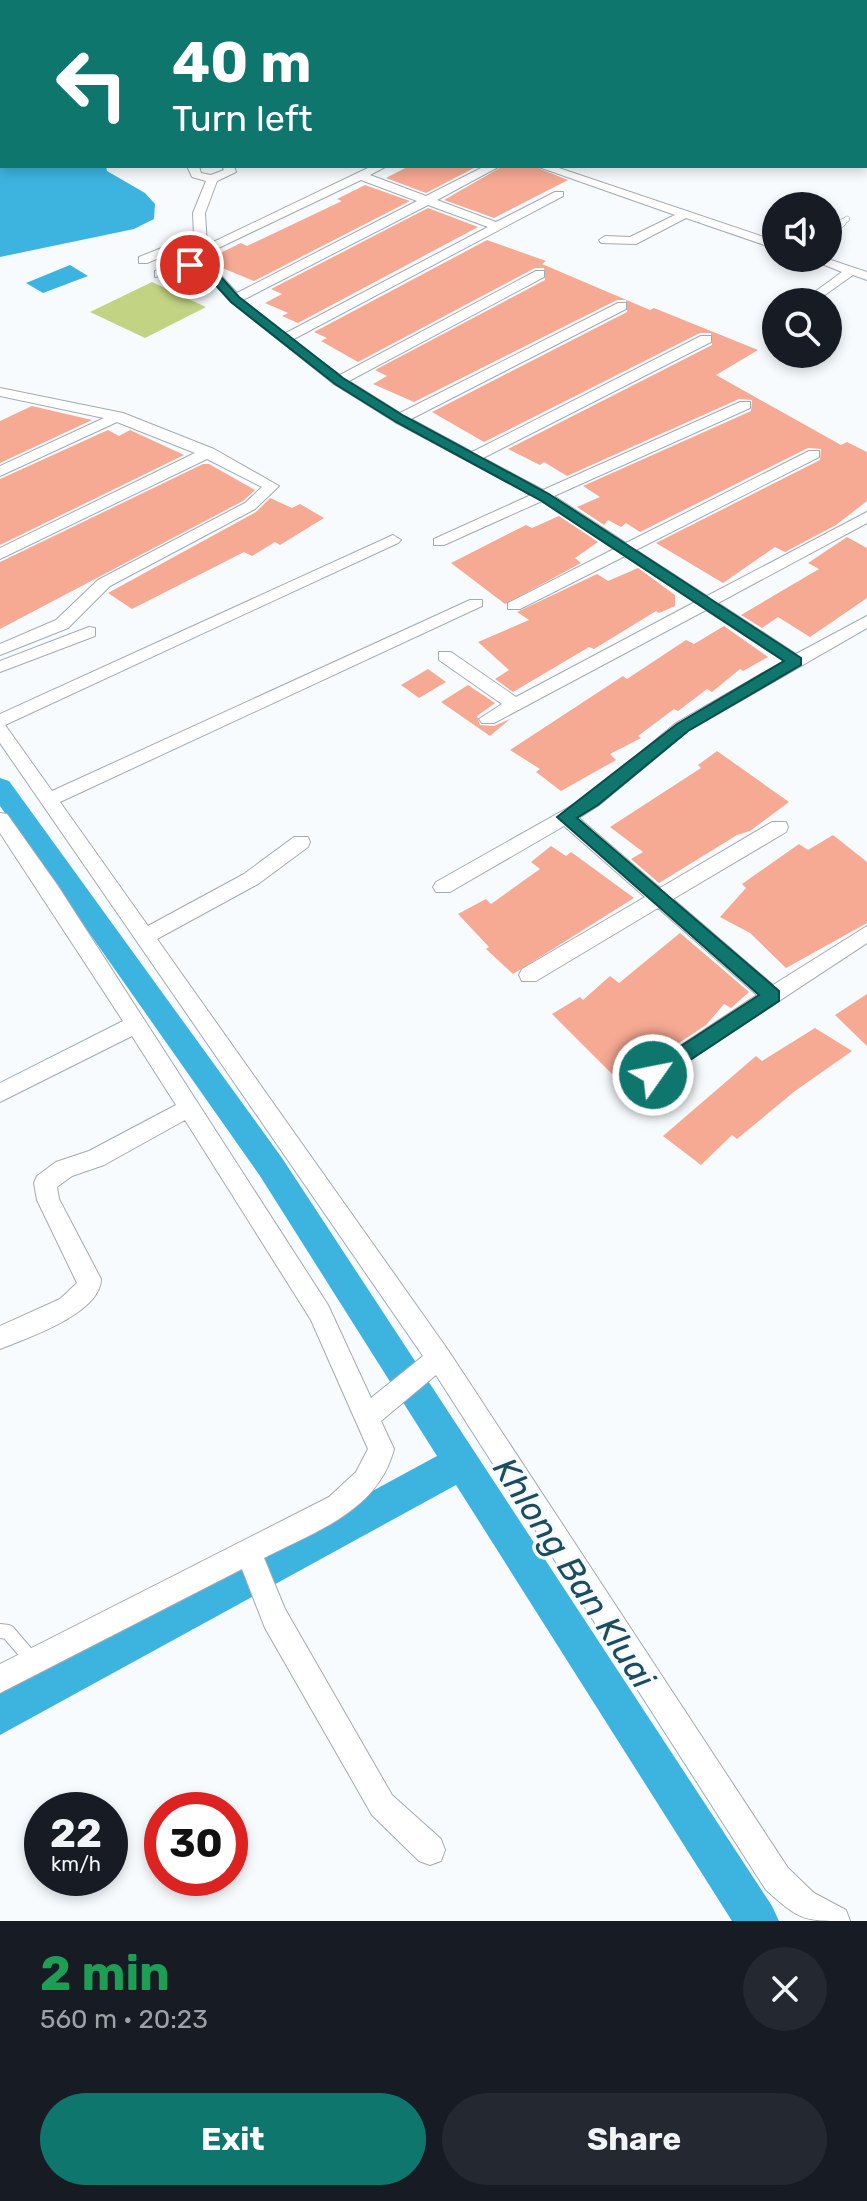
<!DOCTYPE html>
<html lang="en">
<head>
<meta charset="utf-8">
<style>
	:root { --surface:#171b24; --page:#242831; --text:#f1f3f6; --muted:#9ea1a6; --accent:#0f766e }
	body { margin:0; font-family:Rubik,sans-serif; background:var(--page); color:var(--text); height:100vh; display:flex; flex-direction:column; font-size:30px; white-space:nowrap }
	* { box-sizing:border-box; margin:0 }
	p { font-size:26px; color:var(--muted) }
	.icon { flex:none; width:44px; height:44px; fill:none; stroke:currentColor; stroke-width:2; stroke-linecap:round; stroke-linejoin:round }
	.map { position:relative; height:1921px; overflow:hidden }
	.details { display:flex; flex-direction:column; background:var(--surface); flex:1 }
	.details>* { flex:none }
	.hud { position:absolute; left:0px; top:0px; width:868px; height:168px; box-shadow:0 4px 12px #0003; background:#0f766e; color:#fff; overflow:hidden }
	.controls { position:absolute; left:762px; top:192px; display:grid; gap:16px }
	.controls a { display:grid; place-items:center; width:80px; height:80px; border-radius:50%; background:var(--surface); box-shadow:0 4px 12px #0003; font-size:40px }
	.speed { position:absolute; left:24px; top:1792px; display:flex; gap:16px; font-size:40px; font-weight:700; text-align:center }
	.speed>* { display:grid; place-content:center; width:104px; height:104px; border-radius:50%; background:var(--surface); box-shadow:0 4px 12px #0003; line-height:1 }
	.speed small { font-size:20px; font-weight:400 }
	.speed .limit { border:12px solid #d22; background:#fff; color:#111 }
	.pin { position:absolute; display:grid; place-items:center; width:68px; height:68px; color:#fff; margin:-34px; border:4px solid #fff; border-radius:50%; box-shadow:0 2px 8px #0007 }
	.me { position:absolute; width:88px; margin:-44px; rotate:57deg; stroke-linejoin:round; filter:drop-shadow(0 0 6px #0008) }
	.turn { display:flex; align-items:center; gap:28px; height:168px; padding:0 40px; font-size:36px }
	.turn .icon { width:104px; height:104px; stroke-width:2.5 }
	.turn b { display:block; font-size:56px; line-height:68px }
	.round { display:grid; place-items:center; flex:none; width:84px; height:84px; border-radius:42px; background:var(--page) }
	.summary { display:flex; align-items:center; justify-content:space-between; height:136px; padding:0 40px }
	h1 { font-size:48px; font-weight:700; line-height:60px; color:#1e9e55 }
	.action { display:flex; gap:16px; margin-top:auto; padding:16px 40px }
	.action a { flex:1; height:92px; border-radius:48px; background:var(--accent); color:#fff; font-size:32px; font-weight:700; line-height:92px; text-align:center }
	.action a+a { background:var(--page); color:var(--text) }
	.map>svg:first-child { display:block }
</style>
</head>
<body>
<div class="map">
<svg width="867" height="1921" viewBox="0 0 867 1921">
	<rect width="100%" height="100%" fill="#f7fbfe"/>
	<path fill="#c2d483" d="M 152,282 L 206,307 L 145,338 L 90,312 Z"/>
	<path fill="#3db4e0" d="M 0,101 L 2,166 L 106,166 L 107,171 L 145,193 L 155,204 L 154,219 L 134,229 L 0,257 Z
		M 70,265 L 88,276 L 43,293 L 26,283 Z"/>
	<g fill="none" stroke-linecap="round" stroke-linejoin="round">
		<path fill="#3db4e0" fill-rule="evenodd" d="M 0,778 L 9,781 L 282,1158 L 772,1906 L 779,1921 L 732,1921 L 456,1485 L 0,1735 L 0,1693 L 437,1456 L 260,1176 L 0,806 Z"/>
	</g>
	<path fill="#f6a993" d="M 409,166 L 478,166 L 426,193 L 386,178 Z
		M 503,166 L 533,166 L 568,180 L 494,218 L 444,200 Z
		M 365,185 L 410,201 L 254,281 L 215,265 L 212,257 L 241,243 L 247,246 L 342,201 L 337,199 Z
		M 428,208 L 478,227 L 298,323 L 282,316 L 288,313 L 265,303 L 282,294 L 271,289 Z
		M 487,240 L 546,261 L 542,264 L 650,310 L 654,308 L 758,350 L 716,375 L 841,445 L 847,442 L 867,452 L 867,501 L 836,525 L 785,552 L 775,547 L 723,583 L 656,543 L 820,460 L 821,449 L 808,448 L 640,532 L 626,523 L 621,527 L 608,520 L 604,525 L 577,507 L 600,497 L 583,486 L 751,411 L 752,400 L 739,399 L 567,476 L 544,462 L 540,465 L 508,449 L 712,345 L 711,333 L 700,333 L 484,442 L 432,412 L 627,312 L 626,300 L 617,300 L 414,402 L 373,384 L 387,376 L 375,370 L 545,280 L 544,268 L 535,268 L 358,362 L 321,341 L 327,338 L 314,332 Z
		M 32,406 L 92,420 L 0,463 L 0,421 Z
		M 108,430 L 119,436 L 130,430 L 184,455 L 0,545 L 0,479 Z
		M 203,464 L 209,464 L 255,490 L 243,501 L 0,629 L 0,562 Z
		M 270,498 L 292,508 L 300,504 L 324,518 L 280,545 L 275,542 L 252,556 L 244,552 L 132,609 L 108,593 L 256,512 Z
		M 559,516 L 598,542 L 575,558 L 581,563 L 505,604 L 451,563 L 526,525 L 532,528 Z
		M 847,537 L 867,548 L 867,598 L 810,637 L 778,617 L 762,628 L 741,615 L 819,569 L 808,563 Z
		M 638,568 L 675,595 L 675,606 L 659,613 L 656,611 L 594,649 L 589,647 L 513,692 L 495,679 L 509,670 L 478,642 L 529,620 L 517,612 L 597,574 L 608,581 Z
		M 724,626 L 768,657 L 743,671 L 740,669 L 712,692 L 707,689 L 678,711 L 674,709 L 638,736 L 641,738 L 610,754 L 616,760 L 561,791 L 536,772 L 540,769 L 510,750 L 623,676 L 627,679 L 686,640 L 694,644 Z
		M 428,669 L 446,682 L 419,698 L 401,685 Z
		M 468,685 L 495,703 L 477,716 L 480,725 L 494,726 L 510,719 L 490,736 L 441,702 Z
		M 717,751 L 789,802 L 750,831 L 737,835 L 659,883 L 631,859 L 643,852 L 610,827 L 701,768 L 698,765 Z
		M 833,835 L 867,862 L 867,923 L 786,968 L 750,933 L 720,917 L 746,888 L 742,884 L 799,844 L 808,850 Z
		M 551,846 L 566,856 L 571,852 L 634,898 L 513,974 L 486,949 L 489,947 L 458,914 L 486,899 L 491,904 L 540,869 L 531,862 Z
		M 680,933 L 749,992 L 731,1008 L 724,1004 L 706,1025 L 620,1082 L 552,1014 L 580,997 L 583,1000 L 610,976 L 619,983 Z
		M 867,994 L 867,1046 L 835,1015 Z
		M 815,1028 L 852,1051 L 795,1091 L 737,1139 L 732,1135 L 701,1165 L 663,1136 L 756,1056 L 762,1061 Z"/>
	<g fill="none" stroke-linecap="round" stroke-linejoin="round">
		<defs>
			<path id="lane-far2" d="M 839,225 L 847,219"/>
			<path id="lane-far1" d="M 828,233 L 842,223"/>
			<path id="lane" d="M 0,1631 L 8,1632 L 32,1660"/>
			<path id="street" d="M 29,0 L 41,0 L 43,2 L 31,2 Z
				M 126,0 L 141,0 L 124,2 Z
				M 184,0 L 197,0 L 199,2 L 186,2 Z
				M 215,0 L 229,0 L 213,2 Z
				M 586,0 L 598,0 L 584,2 Z
				M 674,0 L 686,0 L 672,2 Z
				M 757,0 L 774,0 L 776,2 L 759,2 Z
				M 848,0 L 858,0 L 846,2 Z
				M 2,38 L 2,44 L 0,45 L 0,39 Z
				M 0,60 L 2,61 L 2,67 L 0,66 Z
				M 0,84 L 2,84 L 2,90 L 0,90 Z
				M 866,114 L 867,114 L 867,121 L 866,121 Z
				M 187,166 L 199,166 L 201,173 L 211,175 L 224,170 L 222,166 L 234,166 L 236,172 L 217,181 L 205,213 L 207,245 L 372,166 L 387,166 L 370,175 L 426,196 L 485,166 L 500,166 L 437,200 L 496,222 L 555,192 L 563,192 L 563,196 L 292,340 L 340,375 L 536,271 L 544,271 L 544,277 L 349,381 L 400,413 L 618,303 L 626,303 L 626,309 L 411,419 L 472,452 L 701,336 L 711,336 L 711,342 L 483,458 L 543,490 L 740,402 L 750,402 L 750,408 L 554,496 L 626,543 L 809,451 L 819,451 L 819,457 L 636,550 L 707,596 L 867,512 L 867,523 L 718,603 L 796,654 L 867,616 L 867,628 L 688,731 L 599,805 L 579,818 L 660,888 L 772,822 L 786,822 L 788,827 L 786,832 L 673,899 L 773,985 L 867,926 L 867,943 L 653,1084 L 645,1081 L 642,1075 L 645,1069 L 757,995 L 658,908 L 536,981 L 522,981 L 519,975 L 522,969 L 645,897 L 564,826 L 450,892 L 436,892 L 433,887 L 436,882 L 587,797 L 676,723 L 784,661 L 706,610 L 494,723 L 482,723 L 479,719 L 502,704 L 439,660 L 439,652 L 451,652 L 516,697 L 695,602 L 625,556 L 520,609 L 508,609 L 508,603 L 614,549 L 542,501 L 444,545 L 434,545 L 434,539 L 531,495 L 395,422 L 334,384 L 231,302 L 203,271 L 190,269 L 155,277 L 155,271 L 190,261 L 199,263 L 195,243 L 147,263 L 139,263 L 139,257 L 194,235 L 193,213 L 206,181 L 192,177 ZM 361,180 L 417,201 L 237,293 L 213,267 L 208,253 ZM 428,205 L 488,227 L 284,334 L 243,300 Z
				M 536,166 L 553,166 L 776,241 L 776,249 L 686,218 L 636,244 L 601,243 L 599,240 L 605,236 L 630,237 L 675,215 Z
				M 807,258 L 825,258 L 867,272 L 867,280 L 853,275 L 815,302 L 801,302 L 842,272 Z
				M 0,388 L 123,413 L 214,449 L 279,486 L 255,509 L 110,586 L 68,628 L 0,655 L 0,644 L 56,620 L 98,580 L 245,503 L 262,487 L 207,459 L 0,559 L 0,548 L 195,453 L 117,422 L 0,476 L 0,466 L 104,418 L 0,396 Z
				M 393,535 L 401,540 L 398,543 L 5,725 L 52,791 L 470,600 L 482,600 L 482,606 L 60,802 L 148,926 L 244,874 L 294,837 L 308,837 L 310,842 L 308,847 L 258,884 L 157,939 L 448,1350 L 788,1868 L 814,1893 L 846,1910 L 850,1921 C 803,1921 801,1921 766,1890 L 436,1375 L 381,1421 L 394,1449 C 378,1511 316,1531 264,1558 L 285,1609 L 392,1795 L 441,1839 L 445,1850 L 441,1861 L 430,1865 L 419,1861 L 372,1815 L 265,1628 L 242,1569 L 0,1693 L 0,1664 L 329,1497 L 356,1472 L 368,1449 L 311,1320 L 185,1120 L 104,1165 L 72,1176 L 57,1187 L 59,1199 L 101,1279 C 101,1313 28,1338 0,1349 L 0,1326 L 60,1299 L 77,1283 L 37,1200 L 34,1183 L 37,1176 L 56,1162 L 89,1151 L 176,1105 L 132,1036 L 0,1102 L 0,1083 L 123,1021 L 0,833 L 0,813 L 7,814 L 58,886 L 328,1305 L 371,1398 L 423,1356 L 0,743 L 0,714 Z
				M 89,627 L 95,628 L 95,636 L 0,672 L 0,661 Z"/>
		</defs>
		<use href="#lane-far2" stroke="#a2abb2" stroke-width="6"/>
		<use href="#lane-far1" stroke="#a2abb2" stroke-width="8"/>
		<use href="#lane" stroke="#a2abb2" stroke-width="16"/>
		<use href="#street" stroke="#a2abb2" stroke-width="2"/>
		<use href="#lane-far2" stroke="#fff" stroke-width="5"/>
		<use href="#lane-far1" stroke="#fff" stroke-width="7"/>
		<use href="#lane" stroke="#fff" stroke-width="14"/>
		<use href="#street" fill="#fff" fill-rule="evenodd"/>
	</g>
	<path fill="#0f766e" stroke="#0a4d48" stroke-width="2" d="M 190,262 L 211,266 L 239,297 L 343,378 L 404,416 L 549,494 L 801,658 L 801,665 L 688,731 L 598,805 L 577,818 L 779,991 L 779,1001 L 660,1080 L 646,1080 L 644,1075 L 646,1069 L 759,995 L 557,817 L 677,724 L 784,661 L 540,500 L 396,422 L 335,384 L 231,302 L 203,271 L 186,267 Z"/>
	<g text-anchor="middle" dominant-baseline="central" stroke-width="7" stroke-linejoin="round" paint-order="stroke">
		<g font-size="34" font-style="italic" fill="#1c4c5f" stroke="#f7fbfe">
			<text transform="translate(574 1573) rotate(57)">Khlong Ban Kluai</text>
		</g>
	</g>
</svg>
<div class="controls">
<a><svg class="icon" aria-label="sound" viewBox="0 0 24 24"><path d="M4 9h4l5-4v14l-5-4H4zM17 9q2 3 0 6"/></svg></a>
<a><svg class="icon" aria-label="search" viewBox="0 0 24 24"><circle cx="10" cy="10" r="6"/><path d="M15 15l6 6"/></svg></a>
</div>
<div class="speed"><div>22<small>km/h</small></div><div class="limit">30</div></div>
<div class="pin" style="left:190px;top:265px;background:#d93025"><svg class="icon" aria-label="arrive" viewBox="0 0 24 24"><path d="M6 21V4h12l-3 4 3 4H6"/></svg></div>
<svg class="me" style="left:653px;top:1075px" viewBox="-20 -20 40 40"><circle r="17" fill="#0f766e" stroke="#fff" stroke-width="3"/><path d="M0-11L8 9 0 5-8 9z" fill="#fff"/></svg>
<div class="hud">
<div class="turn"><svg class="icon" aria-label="left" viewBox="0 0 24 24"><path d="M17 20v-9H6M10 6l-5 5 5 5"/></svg><div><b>40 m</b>Turn left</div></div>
</div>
</div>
<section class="details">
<div class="summary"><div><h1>2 min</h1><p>560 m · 20:23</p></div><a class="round"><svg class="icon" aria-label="close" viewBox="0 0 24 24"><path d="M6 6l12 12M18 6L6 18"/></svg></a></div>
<div class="action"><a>Exit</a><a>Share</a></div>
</section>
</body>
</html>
